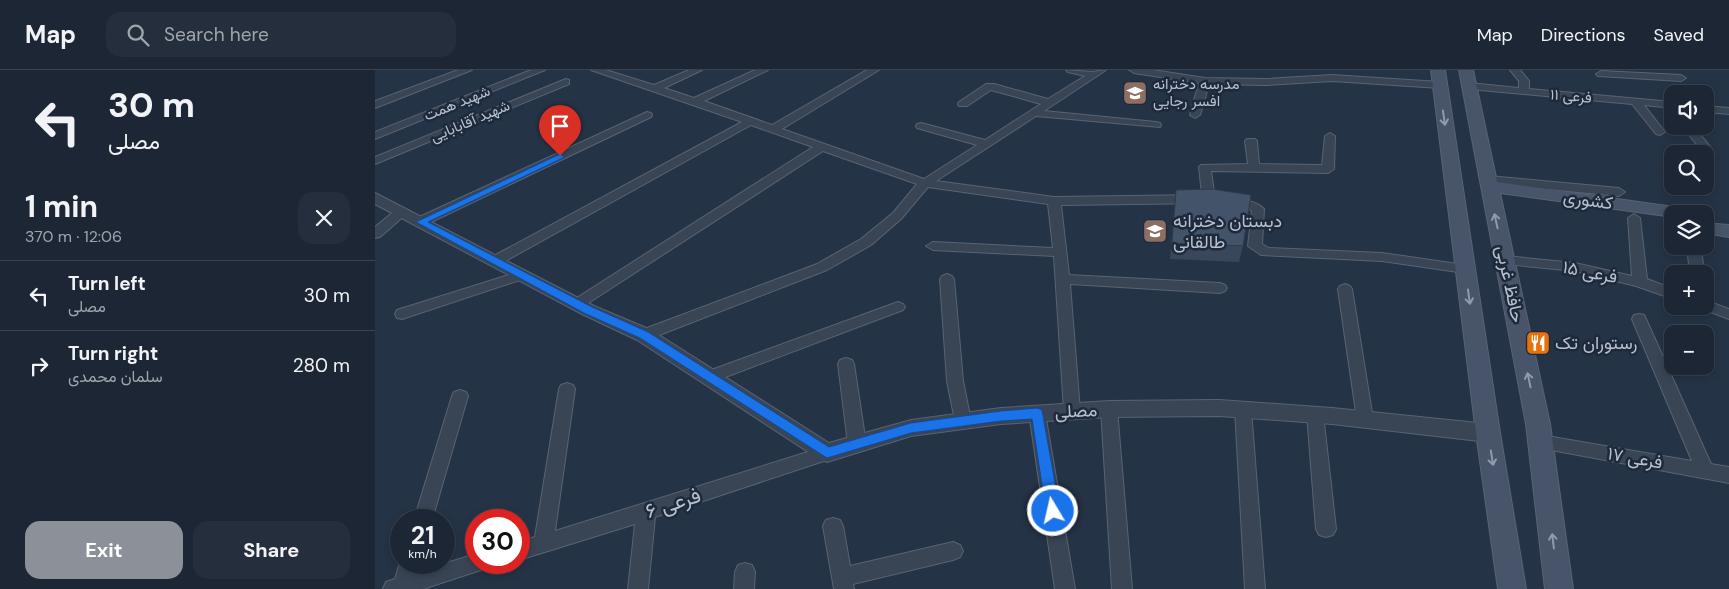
<!DOCTYPE html>
<html lang="en">
<head>
<meta charset="utf-8">
<style>
	:root { --surface:#1c2634; --page:#252e3c; --text:#f1f3f6; --muted:#a0a5ac; --line:#3a434f; --accent:#8c9099 }
	body { margin:0; font-family:"DM Sans",Vazirmatn,sans-serif; background:var(--page); color:var(--text); height:100vh; display:flex; flex-direction:column; font-size:19px; white-space:nowrap }
	* { box-sizing:border-box; margin:0 }
	p { font-size:16px; color:var(--muted) }
	.icon { flex:none; width:28px; height:28px; fill:none; stroke:currentColor; stroke-width:2; stroke-linecap:round; stroke-linejoin:round }
	.map { position:relative; flex:1; overflow:hidden }
	.sheet { display:flex; flex-direction:column; background:var(--surface); width:375px }
	.sheet>* { flex:none }
	.top-card { background:#1c2634; color:var(--text); overflow:hidden }
	.buttons { position:absolute; left:1289px; top:15px; display:grid; gap:10px }
	.buttons a { display:grid; place-items:center; width:50px; height:50px; border-radius:10px; background:var(--surface); box-shadow:0 2px 8px #0003,0 0 0 1px var(--line); font-size:25px }
	.speed { position:absolute; left:15px; top:439px; display:flex; gap:10px; font-size:25px; font-weight:700; text-align:center }
	.speed>* { display:grid; place-content:center; width:65px; height:65px; border-radius:50%; background:var(--surface); box-shadow:0 2px 8px #0003,0 0 0 1px var(--line); line-height:1 }
	.speed small { font-size:12px; font-weight:400 }
	.speed .limit { border:8px solid #d22; background:#fff; color:#111 }
	.pin { position:absolute; display:grid; place-items:center; width:42px; height:42px; color:#fff; margin:-51px -21px; border-radius:50% 50% 50% 0; rotate:-45deg; box-shadow:0 0 5px #0007 }
	.pin .icon { rotate:45deg }
	.me { position:absolute; width:55px; margin:-28px; rotate:351deg; stroke-linejoin:round; filter:drop-shadow(0 0 4px #0008) }
	.turn { display:flex; align-items:center; gap:18px; height:105px; padding:0 25px; font-size:22px }
	.turn .icon { width:65px; height:65px; stroke-width:2.5 }
	.turn b { display:block; font-size:35px; line-height:42px }
	.round { display:grid; place-items:center; flex:none; width:52px; height:52px; border-radius:15px; background:var(--page) }
	.overview { display:flex; align-items:center; justify-content:space-between; height:85px; padding:0 25px }
	h1 { font-size:30px; font-weight:700; line-height:38px }
	.cta { display:flex; gap:10px; margin-top:auto; padding:10px 25px }
	.cta a { flex:1; height:58px; border-radius:15px; background:var(--accent); color:#fff; font-size:20px; font-weight:700; line-height:58px; text-align:center }
	.cta a+a { background:var(--page); color:var(--text) }
	ul { padding:0; list-style:none }
	li { display:flex; align-items:center; gap:15px; height:70px; padding:0 25px; border-top:1px solid var(--line) }
	li div { flex:1 }
	li b { display:block; font-size:19px }
	li em { font-style:normal }
	header { display:flex; align-items:center; gap:30px; box-sizing:border-box; height:70px; padding:0 25px; background:var(--surface); border-bottom:1px solid var(--line) }
	header strong { font-size:24px }
	nav { display:flex; gap:28px; margin-inline-start:auto; font-size:18px }
	.search { width:350px; height:45px; background:var(--page); display:flex; align-items:center; gap:12px; box-sizing:border-box; padding:0 18px; border-radius:15px; color:var(--muted); font-size:19px }
	main { display:flex; flex:1; min-height:0 }
	.map>svg:first-child { display:block }
</style>
</head>
<body>
<header>
<strong>Map</strong>
<div class="search"><svg class="icon" aria-label="search" viewBox="0 0 24 24"><circle cx="10" cy="10" r="6"/><path d="M15 15l6 6"/></svg>Search here</div>
<nav><a>Map</a><a>Directions</a><a>Saved</a></nav>
</header>
<main>
<section class="sheet">
<div class="top-card">
<div class="turn"><svg class="icon" aria-label="left" viewBox="0 0 24 24"><path d="M17 20v-9H6M10 6l-5 5 5 5"/></svg><div><b>30 m</b>مصلی</div></div>
</div>
<div class="overview"><div><h1>1 min</h1><p>370 m · 12:06</p></div><a class="round"><svg class="icon" aria-label="close" viewBox="0 0 24 24"><path d="M6 6l12 12M18 6L6 18"/></svg></a></div>
<ul>
<li><svg class="icon" aria-label="left" viewBox="0 0 24 24"><path d="M17 20v-9H6M10 6l-5 5 5 5"/></svg><div><b>Turn left</b><p>مصلی</p></div><em>30 m</em></li>
<li><svg class="icon" aria-label="right" viewBox="0 0 24 24"><path d="M7 20v-9h11M14 6l5 5-5 5"/></svg><div><b>Turn right</b><p>سلمان محمدی</p></div><em>280 m</em></li>
</ul>
<div class="cta"><a>Exit</a><a>Share</a></div>
</section>
<div class="map">
<svg width="1354" height="519" viewBox="0 0 1354 519">
	<rect width="100%" height="100%" fill="#253346"/>
	<g fill="none" stroke-linecap="round" stroke-linejoin="round">
		<defs>
			<path id="minor" d="M 83,0 L 97,0 L 0,38 L 0,31 Z
				M 156,0 L 170,0 L 0,69 L 0,62 Z
				M 216,0 L 231,0 L 279,15 L 314,0 L 327,0 L 289,18 L 319,28 L 380,0 L 393,0 L 329,31 L 397,55 L 492,0 L 504,0 L 407,59 L 549,109 L 602,75 L 542,58 L 541,56 L 542,54 L 546,53 L 610,70 L 666,34 L 616,20 L 592,36 L 584,36 L 583,34 L 584,32 L 611,14 L 619,14 L 673,29 L 710,6 L 693,2 L 691,0 L 717,2 L 731,0 L 669,41 L 781,52 L 785,53 L 786,55 L 785,57 L 661,46 L 561,111 L 679,127 L 827,125 L 824,97 L 826,95 L 873,94 L 870,71 L 872,69 L 880,69 L 882,71 L 884,94 L 947,95 L 950,66 L 955,63 L 960,66 L 959,99 L 953,103 L 836,101 L 840,129 L 834,133 L 686,135 L 694,205 L 845,213 L 850,215 L 852,218 L 850,221 L 845,223 L 695,214 L 705,341 L 703,346 L 697,347 L 691,346 L 689,341 L 679,186 L 558,180 L 551,176 L 558,172 L 678,178 L 673,134 L 553,117 L 526,149 L 496,175 L 452,200 L 274,269 L 269,270 L 264,269 L 261,265 L 264,261 L 442,194 L 486,169 L 518,143 L 542,114 L 448,81 L 207,237 L 197,237 L 195,234 L 197,231 L 438,77 L 376,55 L 125,194 L 115,194 L 113,191 L 115,188 L 367,52 Z
				M 754,0 L 778,0 L 830,8 L 891,9 L 957,5 L 1065,12 L 1070,15 L 1065,18 L 957,11 L 891,15 L 834,14 L 825,45 L 820,48 L 815,45 L 824,13 L 759,3 Z
				M 1135,0 L 1145,0 L 1154,11 L 1154,19 L 1298,32 L 1298,38 L 1269,35 L 1290,62 L 1285,65 L 1281,64 L 1257,34 L 1094,19 L 1089,16 L 1094,13 L 1144,18 L 1144,11 Z
				M 1226,1 L 1306,5 L 1311,8 L 1306,11 L 1223,6 L 1221,4 Z
				M 191,9 L 194,10 L 194,14 L 0,94 L 0,87 Z
				M 1330,36 L 1354,38 L 1354,44 L 1330,42 Z
				M 272,42 L 276,43 L 277,45 L 276,47 L 50,155 L 45,156 L 39,152 L 40,149 Z
				M 1307,56 L 1318,56 L 1336,78 L 1334,80 L 1326,80 Z
				M 1114,106 L 1244,118 L 1250,122 L 1244,126 L 1110,113 L 1108,110 Z
				M 855,128 C 867,130 880,130 889,139 L 887,174 L 894,178 L 1007,183 L 1090,195 L 1095,196 L 1097,199 L 1095,202 L 1090,203 L 1007,191 L 886,185 L 873,176 L 877,141 L 870,137 L 851,135 L 849,132 L 851,129 Z
				M 26,138 L 30,139 L 32,142 L 30,145 L 5,167 L 0,168 L 0,157 L 22,139 Z
				M 1259,144 L 1265,148 L 1272,209 L 1298,219 L 1298,229 L 1261,216 L 1200,201 L 1130,194 L 1123,190 L 1130,186 L 1200,193 L 1257,206 L 1253,148 Z
				M 1312,176 L 1326,176 L 1329,204 L 1315,204 Z
				M 146,201 L 151,202 L 153,205 L 151,208 L 27,249 L 22,248 L 20,244 L 22,240 Z
				M 572,204 L 577,206 L 579,209 L 588,311 L 596,351 L 594,356 L 588,358 L 582,356 L 580,351 L 572,311 L 565,209 L 567,206 Z
				M 970,214 L 975,216 L 977,219 L 998,349 L 996,354 L 990,356 L 984,354 L 982,349 L 963,219 L 965,216 Z
				M 1330,230 L 1354,239 L 1354,249 L 1325,238 L 1324,236 L 1330,236 Z
				M 523,232 L 528,234 L 530,237 L 528,240 L 340,311 L 334,313 L 328,311 L 326,307 L 328,303 Z
				M 1264,244 L 1269,245 L 1271,249 L 1336,394 L 1354,397 L 1354,413 L 1160,377 L 1157,372 L 1160,367 L 1166,365 L 1317,391 L 1257,249 L 1259,245 Z
				M 471,288 L 477,290 L 479,294 L 491,374 L 488,379 L 482,381 L 476,379 L 473,374 L 463,294 L 465,290 Z
				M 192,313 L 198,315 L 200,319 L 180,461 L 452,376 L 458,378 L 461,383 L 458,388 L 280,447 L 273,519 L 253,519 L 260,454 L 144,490 L 144,472 L 160,467 L 184,319 L 186,315 Z
				M 85,320 L 91,322 L 93,326 L 57,450 L 39,450 L 77,326 L 79,322 Z
				M 734,333 L 740,334 L 742,339 L 757,519 L 737,519 L 726,339 L 728,334 Z
				M 868,333 L 874,334 L 876,339 L 890,519 L 870,519 L 860,339 L 862,334 Z
				M 662,337 L 668,338 L 670,343 L 700,519 L 680,519 L 654,343 L 656,338 Z
				M 940,338 L 946,339 L 948,344 L 961,459 L 958,465 L 951,467 L 944,465 L 941,459 L 932,344 L 934,339 Z
				M 458,448 L 465,450 L 468,456 L 475,496 L 578,472 L 585,475 L 588,481 L 585,487 L 578,490 L 478,514 L 479,519 L 459,519 L 448,456 L 451,450 Z
				M 101,484 L 101,492 L 115,492 L 112,498 L 48,519 L 8,519 L 11,512 L 20,509 L 26,489 L 26,492 L 45,492 L 42,502 Z
				M 370,493 L 377,495 L 380,502 L 379,519 L 359,519 L 360,502 L 363,495 Z"/>
			<path id="tertiary" d="M 0,123 L 219,236 L 276,260 L 454,373 L 536,350 L 626,338 L 734,331 L 844,330 L 957,338 L 1113,354 L 1121,357 L 1124,363 L 1121,369 L 1113,372 L 957,354 L 844,346 L 734,347 L 626,354 L 536,366 L 452,392 L 444,389 L 262,270 L 207,244 L 0,134 Z"/>
			<path id="secondary" d="M 1056,0 L 1070,0 L 1125,363 L 1151,519 L 1123,519 L 1101,363 Z
				M 1084,0 L 1098,0 L 1122,112 L 1313,139 L 1319,140 L 1322,144 L 1298,144 L 1298,147 L 1125,123 L 1175,354 L 1198,519 L 1170,519 L 1151,354 Z
				M 1330,153 L 1354,155 L 1354,167 L 1330,163 Z"/>
		</defs>
		<use href="#minor" stroke="#586373" stroke-width="2"/>
		<use href="#tertiary" stroke="#586373" stroke-width="2"/>
		<use href="#secondary" stroke="#586373" stroke-width="2"/>
		<use href="#minor" fill="#394555" fill-rule="evenodd"/>
		<use href="#tertiary" fill="#394555" fill-rule="evenodd"/>
		<use href="#secondary" fill="#475469" fill-rule="evenodd"/>
	</g>
	<path fill="#3a475a" d="M 801,120 L 868,176 L 864,192 L 795,189 Z"/>
	<path fill="#435369" stroke="#2f3a4a" d="M 837,119 L 876,125 L 868,176 L 797,173 L 801,120 Z"/>
	<defs><path id="oneway-shaft" d="M-6 0H5M1.5-3L5.5 0L1.5 3" fill="none" stroke-width="1.6" stroke-linecap="round" stroke-linejoin="round" transform="scale(1.25)"/></defs>
	<g stroke="#909aab">
		<use href="#oneway-shaft" transform="translate(1069 48) rotate(82)"/>
		<use href="#oneway-shaft" transform="translate(1121 151) rotate(-102)"/>
		<use href="#oneway-shaft" transform="translate(1094 227) rotate(82)"/>
		<use href="#oneway-shaft" transform="translate(1154 310) rotate(-102)"/>
		<use href="#oneway-shaft" transform="translate(1117 388) rotate(81)"/>
		<use href="#oneway-shaft" transform="translate(1178 471) rotate(-97)"/>
	</g>
	<path fill="#1a73e8" stroke="#114b97" d="M 185,84 L 189,86 L 188,88 L 53,152 L 217,237 L 273,262 L 454,377 L 536,353 L 626,341 L 662,338 L 667,340 L 685,441 L 683,445 L 678,447 L 673,445 L 671,441 L 657,349 L 626,351 L 536,363 L 452,388 L 265,268 L 209,243 L 41,152 Z"/>
	<defs>
		<symbol id="school-square" viewBox="-11 -11 22 22"><rect x="-9" y="-9" width="18" height="18" rx="4" fill="#8d6e63" stroke="#1e2a3b"/><path d="M0-5L7-2L0 1L-7-2ZM-4 1L0 2.5L4 1V4Q0 6-4 4Z" fill="#fff"/></symbol>
		<symbol id="restaurant-square" viewBox="-11 -11 22 22"><rect x="-9" y="-9" width="18" height="18" rx="4" fill="#e8710a" stroke="#1e2a3b"/><path d="M-5-6h1v4h1v-4h1v4h1v-4h1v5L-1.5 .5V6h-2V.5L-5-1ZM5-6V6H3V1.5H1.5Q1.5-4 5-6Z" fill="#fff"/></symbol>
	</defs>
	<g fill-rule="evenodd">
		<use href="#school-square" x="746" y="9" width="28" height="28"/>
		<use href="#school-square" x="766" y="147" width="28" height="28"/>
		<use href="#restaurant-square" x="1149" y="259" width="28" height="28"/>
	</g>
	<g text-anchor="middle" dominant-baseline="central" stroke-width="5" stroke-linejoin="round" paint-order="stroke">
		<g font-size="15" fill="#b7c0cf" stroke="#1e2a3b" text-anchor="start">
			<text x="778" y="14">مدرسه دخترانه<tspan x="778" dy="17">افسر رجایی</tspan></text>
		</g>
		<g font-size="15" fill="#b7c0cf" stroke="#1e2a3b">
			<text transform="translate(1196 26) rotate(5)">فرعی ۱۱</text>
			<text transform="translate(82 33) rotate(-22)">شهید همت</text>
			<text transform="translate(95 51) rotate(-23)">شهید آقابابایی</text>
		</g>
		<g font-size="18" fill="#b7c0cf" stroke="#1e2a3b">
			<text transform="translate(1213 130) rotate(8)">کشوری</text>
			<text transform="translate(1215 202) rotate(11)">فرعی ۱۵</text>
			<text transform="translate(1135 214) rotate(78)">حافظ غربی</text>
			<text transform="translate(701 341) rotate(-3)">مصلی</text>
			<text transform="translate(1260 388) rotate(10)">فرعی ۱۷</text>
		</g>
		<g font-size="18" fill="#b7c0cf" stroke="#1e2a3b" text-anchor="start">
			<text x="798" y="151">دبستان دخترانه<tspan x="798" dy="21">طالقانی</tspan></text>
			<text x="1180" y="273">رستوران تک</text>
		</g>
		<g font-size="21" fill="#b7c0cf" stroke="#1e2a3b">
			<text transform="translate(298 433) rotate(-18)">فرعی ۶</text>
		</g>
	</g>
</svg>
<div class="buttons">
<a><svg class="icon" aria-label="sound" viewBox="0 0 24 24"><path d="M4 9h4l5-4v14l-5-4H4zM17 9q2 3 0 6"/></svg></a>
<a><svg class="icon" aria-label="search" viewBox="0 0 24 24"><circle cx="10" cy="10" r="6"/><path d="M15 15l6 6"/></svg></a>
<a><svg class="icon" aria-label="layers" viewBox="0 0 24 24"><path d="M12 4l9 5-9 5-9-5zM3 14l9 5 9-5"/></svg></a>
<a>+</a>
<a>−</a>
</div>
<div class="speed"><div>21<small>km/h</small></div><div class="limit">30</div></div>
<div class="pin" style="left:185px;top:86px;background:#d93025"><svg class="icon" aria-label="arrive" viewBox="0 0 24 24"><path d="M6 21V4h12l-3 4 3 4H6"/></svg></div>
<svg class="me" style="left:678px;top:441px" viewBox="-20 -20 40 40"><circle r="17" fill="#1a73e8" stroke="#fff" stroke-width="3"/><path d="M0-11L8 9 0 5-8 9z" fill="#fff"/></svg>
</div>
</main>
</body>
</html>
